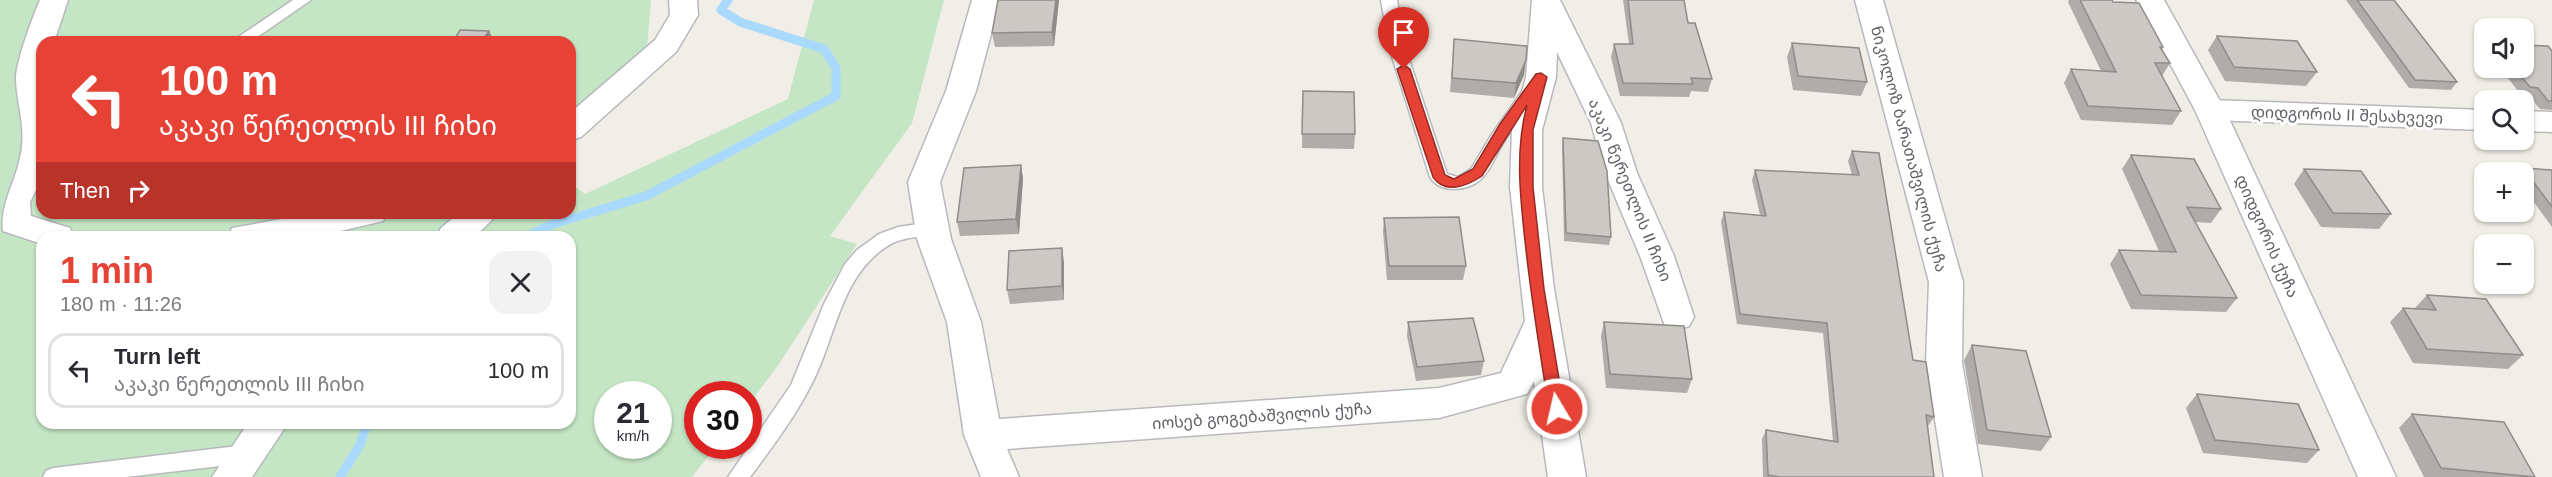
<!DOCTYPE html>
<html lang="en">
<head>
<meta charset="utf-8">
<style>
	:root { --surface:#fff; --page:#f2f2f3; --text:#2b2b33; --muted:#7c7c81; --line:#e1e1e2; --accent:#e64236 }
	body { margin:0; font-family:Arial,"Noto Sans Georgian",sans-serif; background:var(--page); color:var(--text); height:100vh; display:flex; flex-direction:column; font-size:22px; white-space:nowrap }
	* { box-sizing:border-box; margin:0 }
	p { font-size:20px; color:var(--muted) }
	.icon { flex:none; width:33px; height:33px; fill:none; stroke:currentColor; stroke-width:2; stroke-linecap:round; stroke-linejoin:round }
	.map { position:relative; flex:1; overflow:hidden }
	.drawer { position:absolute; left:36px; top:231px; width:540px; height:198px; display:flex; flex-direction:column; background:var(--surface); border-radius:18px; box-shadow:0 2px 4px #0004 }
	.drawer>* { flex:none }
	.hud { position:absolute; left:36px; top:36px; width:540px; height:183px; border-radius:18px; box-shadow:0 2px 4px #0004; background:#e64236; color:#fff; overflow:hidden }
	.controls { position:absolute; left:2474px; top:18px; display:grid; gap:12px }
	.controls a { display:grid; place-items:center; width:60px; height:60px; border-radius:12px; background:var(--surface); box-shadow:0 2px 4px #0004; font-size:30px }
	.speed { position:absolute; left:594px; top:381px; display:flex; gap:12px; font-size:30px; font-weight:700; text-align:center }
	.speed>* { display:grid; place-content:center; width:78px; height:78px; border-radius:50%; background:var(--surface); box-shadow:0 2px 4px #0004; line-height:1 }
	.speed small { font-size:15px; font-weight:400 }
	.speed .limit { border:9px solid #d22; background:#fff; color:#111 }
	.pin { position:absolute; display:grid; place-items:center; width:51px; height:51px; color:#fff; margin:-62px -26px; border-radius:50% 50% 50% 0; rotate:-45deg; box-shadow:0 0 6px #0007 }
	.pin .icon { rotate:45deg }
	.me { position:absolute; width:66px; margin:-33px; rotate:351deg; stroke-linejoin:round; filter:drop-shadow(0 0 4px #0008) }
	.turn { display:flex; align-items:center; gap:21px; height:126px; padding:0 24px; font-size:27px }
	.turn .icon { width:78px; height:78px; stroke-width:2.5 }
	.turn b { display:block; font-size:42px; line-height:51px }
	.then { display:flex; align-items:center; height:57px; padding:0 24px; background:#0003; gap:12px; font-size:22px }
	.round { display:grid; place-items:center; flex:none; width:63px; height:63px; border-radius:18px; background:var(--page) }
	.summary { display:flex; align-items:center; justify-content:space-between; height:102px; padding:0 24px }
	h1 { font-size:36px; font-weight:600; line-height:45px; color:var(--accent) }
	ul { padding:0; list-style:none }
	li { display:flex; align-items:center; gap:18px; height:75px; margin:0 12px 9px; padding:0 12px; border:3px solid var(--line); border-radius:18px }
	li div { flex:1 }
	li b { display:block; font-size:22px }
	li em { font-style:normal }
	.map>svg:first-child { display:block }
</style>
</head>
<body>
<div class="map">
<svg width="2552" height="477" viewBox="0 0 2552 477">
	<rect width="100%" height="100%" fill="#f0eee6"/>
	<path fill="#c4e6c4" fill-rule="evenodd" d="M 0,0 L 651,0 L 644,83 L 570,147 L 570,42 L 42,42 L 42,213 L 570,213 L 570,183 L 585,194 L 788,99 L 814,0 L 944,0 L 912,123 L 830,236 L 857,244 L 779,364 L 749,404 L 748,394 L 698,394 L 698,446 L 716,446 L 692,477 L 0,477 ZM 42,237 L 570,237 L 570,423 L 42,423 ZM 608,394 L 658,394 L 658,446 L 608,446 Z"/>
	<g fill="none" stroke-linecap="round" stroke-linejoin="round">
		<path stroke="#a9d9fd" stroke-width="9" d="M 526,237 L 550,225 L 646,196 L 836,96 L 836,68 L 824,49 L 740,22 L 721,10 L 728,0
			M 340,477 L 360,445 L 367,423"/>
		<defs>
			<path id="service" d="M 293,0 L 311,0 L 250,42 L 231,42 Z
				M 1381,0 L 1397,0 L 1405,47 L 1447,174 L 1458,177 L 1471,169 L 1492,134 L 1525,87 L 1537,87 L 1539,91 C 1528,109 1513,126 1502,145 C 1495,156 1491,171 1480,180 C 1467,191 1440,194 1430,177 L 1389,47 Z
				M 932,222 L 938,223 L 941,228 L 938,233 C 921,238 901,236 886,247 C 842,276 836,333 815,377 C 798,413 774,445 750,477 L 728,477 L 791,385 L 824,304 L 845,264 L 857,250 L 879,234 L 898,227 Z
				M 246,445 L 253,448 L 256,454 L 253,460 L 246,463 L 126,477 L 43,477 L 46,471 L 53,468 Z"/>
			<path id="minor" d="M 40,0 L 68,0 L 54,42 L 42,42 L 42,178 L 30,202 L 31,216 L 70,228 L 74,237 L 42,237 L 42,244 L 3,231 C 0,204 15,183 20,158 C 27,129 17,106 16,80 C 15,64 33,16 40,0 Z
				M 669,0 L 697,0 L 698,15 L 676,52 L 581,137 L 570,140 L 570,113 L 655,40 L 670,15 Z
				M 972,0 L 1000,0 L 976,91 L 940,182 L 951,239 L 981,322 L 999,419 L 1439,388 L 1501,373 L 1525,321 L 1510,187 L 1512,130 L 1526,77 L 1532,0 L 1560,0 L 1621,123 L 1637,173 L 1674,256 L 1694,317 L 1689,326 L 1677,330 L 1665,326 L 1640,256 L 1605,173 L 1591,123 L 1557,52 L 1556,77 L 1542,130 L 1542,187 L 1554,289 L 1586,477 L 1548,477 L 1534,381 L 1527,394 L 1439,418 L 1007,449 L 1019,477 L 981,477 L 964,435 L 947,322 L 917,239 L 908,182 L 946,91 Z
				M 1855,0 L 1883,0 L 1963,282 L 1962,363 L 1982,477 L 1944,477 L 1926,363 L 1929,282 Z
				M 2210,100 L 2484,110 L 2484,130 L 2210,120 L 2199,117 L 2195,110 L 2199,103 Z
				M 2523,111 L 2552,112 L 2552,132 L 2523,131 Z
				M 316,213 L 388,213 L 383,221 L 315,237 L 228,237 L 232,228 Z
				M 459,213 L 496,213 L 491,221 L 474,237 L 437,237 L 441,228 Z
				M 248,423 L 288,423 L 252,477 L 212,477 Z"/>
			<path id="tertiary" d="M 2136,0 L 2164,0 L 2225,110 L 2396,477 L 2358,477 L 2195,110 Z"/>
		</defs>
		<use href="#service" stroke="#b7b9bd" stroke-width="3"/>
		<use href="#minor" stroke="#b7b9bd" stroke-width="3"/>
		<use href="#tertiary" stroke="#b7b9bd" stroke-width="3"/>
		<use href="#service" fill="#fff" fill-rule="evenodd"/>
		<use href="#minor" fill="#fff" fill-rule="evenodd"/>
		<use href="#tertiary" fill="#fff" fill-rule="evenodd"/>
	</g>
	<path fill="#afaca9" d="M 1059,0 L 1054,46 L 995,47 L 992,33 Z
		M 1623,0 L 1684,0 L 1688,23 L 1712,79 L 1708,92 L 1691,91 L 1689,97 L 1620,96 L 1611,57 L 1614,44 L 1629,44 Z
		M 2069,0 L 2112,0 L 2113,2 L 2163,47 L 2162,50 L 2170,63 L 2162,76 L 2181,111 L 2172,125 L 2081,120 L 2064,83 L 2071,69 L 2101,71 L 2068,2 Z
		M 2346,0 L 2394,0 L 2457,82 L 2451,90 L 2409,88 Z
		M 2217,36 L 2317,72 L 2306,86 L 2225,81 L 2208,50 Z
		M 1454,39 L 1524,75 L 1514,98 L 1450,92 Z
		M 1792,43 L 1867,82 L 1861,96 L 1793,90 L 1787,57 Z
		M 2552,51 L 2552,110 L 2540,109 L 2530,97 L 2522,96 L 2500,68 L 2523,68 Z
		M 1303,91 L 1355,134 L 1354,149 L 1302,148 Z
		M 1563,138 L 1611,237 L 1609,245 L 1564,241 L 1562,146 Z
		M 1852,151 L 1913,360 L 1934,417 L 1928,426 L 1934,477 L 1763,477 L 1762,439 L 1766,430 L 1833,441 L 1823,333 L 1737,324 L 1721,222 L 1724,212 L 1760,215 L 1752,180 L 1755,170 L 1852,175 L 1848,161 Z
		M 2131,155 L 2221,209 L 2211,223 L 2195,222 L 2237,298 L 2226,312 L 2131,309 L 2110,264 L 2119,250 L 2159,251 L 2122,169 Z
		M 1021,165 L 1023,179 L 1019,234 L 960,236 L 957,222 Z
		M 2523,168 L 2552,170 L 2552,227 L 2523,187 L 2523,172 L 2519,172 Z
		M 2304,169 L 2391,214 L 2379,229 L 2321,227 L 2294,184 Z
		M 1384,218 L 1466,266 L 1463,280 L 1387,280 L 1383,232 Z
		M 1064,262 L 1064,300 L 1010,304 L 1007,290 Z
		M 2427,295 L 2523,355 L 2508,369 L 2413,363 L 2390,322 L 2403,308 L 2414,309 Z
		M 1408,322 L 1484,361 L 1481,375 L 1416,381 L 1407,336 Z
		M 1604,322 L 1692,379 L 1687,393 L 1606,388 L 1601,336 Z
		M 1972,345 L 2051,437 L 2041,451 L 1978,444 L 1964,360 Z
		M 2197,394 L 2319,450 L 2307,463 L 2203,453 L 2186,408 Z
		M 2412,414 L 2535,477 L 2424,477 L 2399,428 Z"/>
	<path fill="#8f8c89" d="M 1056,0 L 1059,0 L 1054,46 L 1052,32 Z
		M 489,31 L 493,39 L 490,42 L 481,42 Z
		M 1526,60 L 1524,75 L 1514,98 L 1516,83 Z
		M 1021,165 L 1023,179 L 1019,234 L 1016,219 Z
		M 1062,248 L 1064,262 L 1064,300 L 1062,286 Z"/>
	<path fill="#ccc8c4" stroke="#8f8c89" stroke-width="1.5" d="M 998,0 L 1056,0 L 1052,32 L 992,33 Z
		M 1628,0 L 1684,0 L 1688,23 L 1695,23 L 1712,79 L 1691,78 L 1693,84 L 1623,83 L 1614,44 L 1633,44 Z
		M 2080,0 L 2112,0 L 2113,2 L 2139,3 L 2163,47 L 2160,47 L 2170,63 L 2155,63 L 2181,111 L 2088,106 L 2071,69 L 2116,72 Z
		M 2357,0 L 2394,0 L 2457,82 L 2415,80 Z
		M 460,30 L 489,31 L 481,42 L 453,42 Z
		M 2217,36 L 2297,41 L 2317,72 L 2234,67 Z
		M 1454,39 L 1527,46 L 1526,60 L 1516,83 L 1452,78 Z
		M 1792,43 L 1859,48 L 1867,82 L 1798,76 Z
		M 2523,45 L 2548,46 L 2552,51 L 2552,101 L 2548,101 L 2538,88 L 2530,87 L 2514,68 L 2523,68 Z
		M 1303,91 L 1354,92 L 1355,134 L 1302,134 Z
		M 1563,138 L 1598,141 L 1607,171 L 1611,237 L 1566,233 Z
		M 1852,151 L 1879,153 L 1913,360 L 1926,362 L 1934,417 L 1926,415 L 1934,477 L 1780,477 L 1768,475 L 1766,430 L 1838,442 L 1827,323 L 1740,314 L 1724,212 L 1766,216 L 1755,170 L 1859,175 Z
		M 2131,155 L 2194,159 L 2221,209 L 2187,207 L 2237,298 L 2141,295 L 2119,250 L 2176,252 Z
		M 1021,165 L 1016,219 L 957,222 L 964,168 Z
		M 2523,168 L 2552,170 L 2552,207 Z
		M 2304,169 L 2361,171 L 2391,214 L 2333,213 Z
		M 1459,217 L 1466,266 L 1389,266 L 1384,218 Z
		M 1062,248 L 1062,286 L 1007,290 L 1009,251 Z
		M 2427,295 L 2486,299 L 2523,355 L 2427,349 L 2403,308 L 2436,310 Z
		M 1473,318 L 1484,361 L 1417,367 L 1408,322 Z
		M 1604,322 L 1684,326 L 1692,379 L 1610,374 Z
		M 1972,345 L 2026,351 L 2051,437 L 1987,430 Z
		M 2197,394 L 2298,404 L 2319,450 L 2215,440 Z
		M 2412,414 L 2504,422 L 2535,477 L 2441,468 Z"/>
	<path fill="#e64236" stroke="#962b23" stroke-width="1.5" d="M 1404,65 L 1410,69 L 1445,175 L 1454,179 L 1473,169 L 1500,124 L 1536,74 L 1541,73 L 1547,77 L 1533,130 L 1533,187 L 1544,289 L 1564,409 L 1562,414 L 1557,416 L 1551,414 L 1549,409 C 1540,353 1531,298 1525,241 C 1520,195 1515,150 1527,105 L 1482,176 C 1467,186 1445,195 1433,177 L 1397,69 Z"/>
	<g text-anchor="middle" dominant-baseline="central" stroke-width="6" stroke-linejoin="round" paint-order="stroke">
		<g font-size="16" fill="#5e6266" stroke="#fff">
			<text transform="translate(2347 115) rotate(2)">დიდგორის II შესახვევი</text>
			<text transform="translate(1909 149) rotate(75)">ნიკოლოზ ბარათაშვილის ქუჩა</text>
			<text transform="translate(1630 190) rotate(68)">აკაკი წერეთლის II ჩიხი</text>
			<text transform="translate(2267 236) rotate(66)">დიდგორის ქუჩა</text>
			<text transform="translate(1262 416) rotate(-4)">იოსებ გოგებაშვილის ქუჩა</text>
		</g>
	</g>
</svg>
<div class="controls">
<a><svg class="icon" aria-label="sound" viewBox="0 0 24 24"><path d="M4 9h4l5-4v14l-5-4H4zM17 9q2 3 0 6"/></svg></a>
<a><svg class="icon" aria-label="search" viewBox="0 0 24 24"><circle cx="10" cy="10" r="6"/><path d="M15 15l6 6"/></svg></a>
<a>+</a>
<a>−</a>
</div>
<div class="speed"><div>21<small>km/h</small></div><div class="limit">30</div></div>
<div class="pin" style="left:1404px;top:69px;background:#d93025"><svg class="icon" aria-label="arrive" viewBox="0 0 24 24"><path d="M6 21V4h12l-3 4 3 4H6"/></svg></div>
<svg class="me" style="left:1557px;top:409px" viewBox="-20 -20 40 40"><circle r="17" fill="#e64236" stroke="#fff" stroke-width="3"/><path d="M0-11L8 9 0 5-8 9z" fill="#fff"/></svg>
<div class="hud">
<div class="turn"><svg class="icon" aria-label="left" viewBox="0 0 24 24"><path d="M17 20v-9H6M10 6l-5 5 5 5"/></svg><div><b>100 m</b>აკაკი წერეთლის III ჩიხი</div></div>
<div class="then">Then<svg class="icon" aria-label="right" viewBox="0 0 24 24"><path d="M7 20v-9h11M14 6l5 5-5 5"/></svg></div>
</div>
<section class="drawer">
<div class="summary"><div><h1>1 min</h1><p>180 m · 11:26</p></div><a class="round"><svg class="icon" aria-label="close" viewBox="0 0 24 24"><path d="M6 6l12 12M18 6L6 18"/></svg></a></div>
<ul>
<li><svg class="icon" aria-label="left" viewBox="0 0 24 24"><path d="M17 20v-9H6M10 6l-5 5 5 5"/></svg><div><b>Turn left</b><p>აკაკი წერეთლის III ჩიხი</p></div><em>100 m</em></li>
</ul>
</section>
</div>
</body>
</html>
